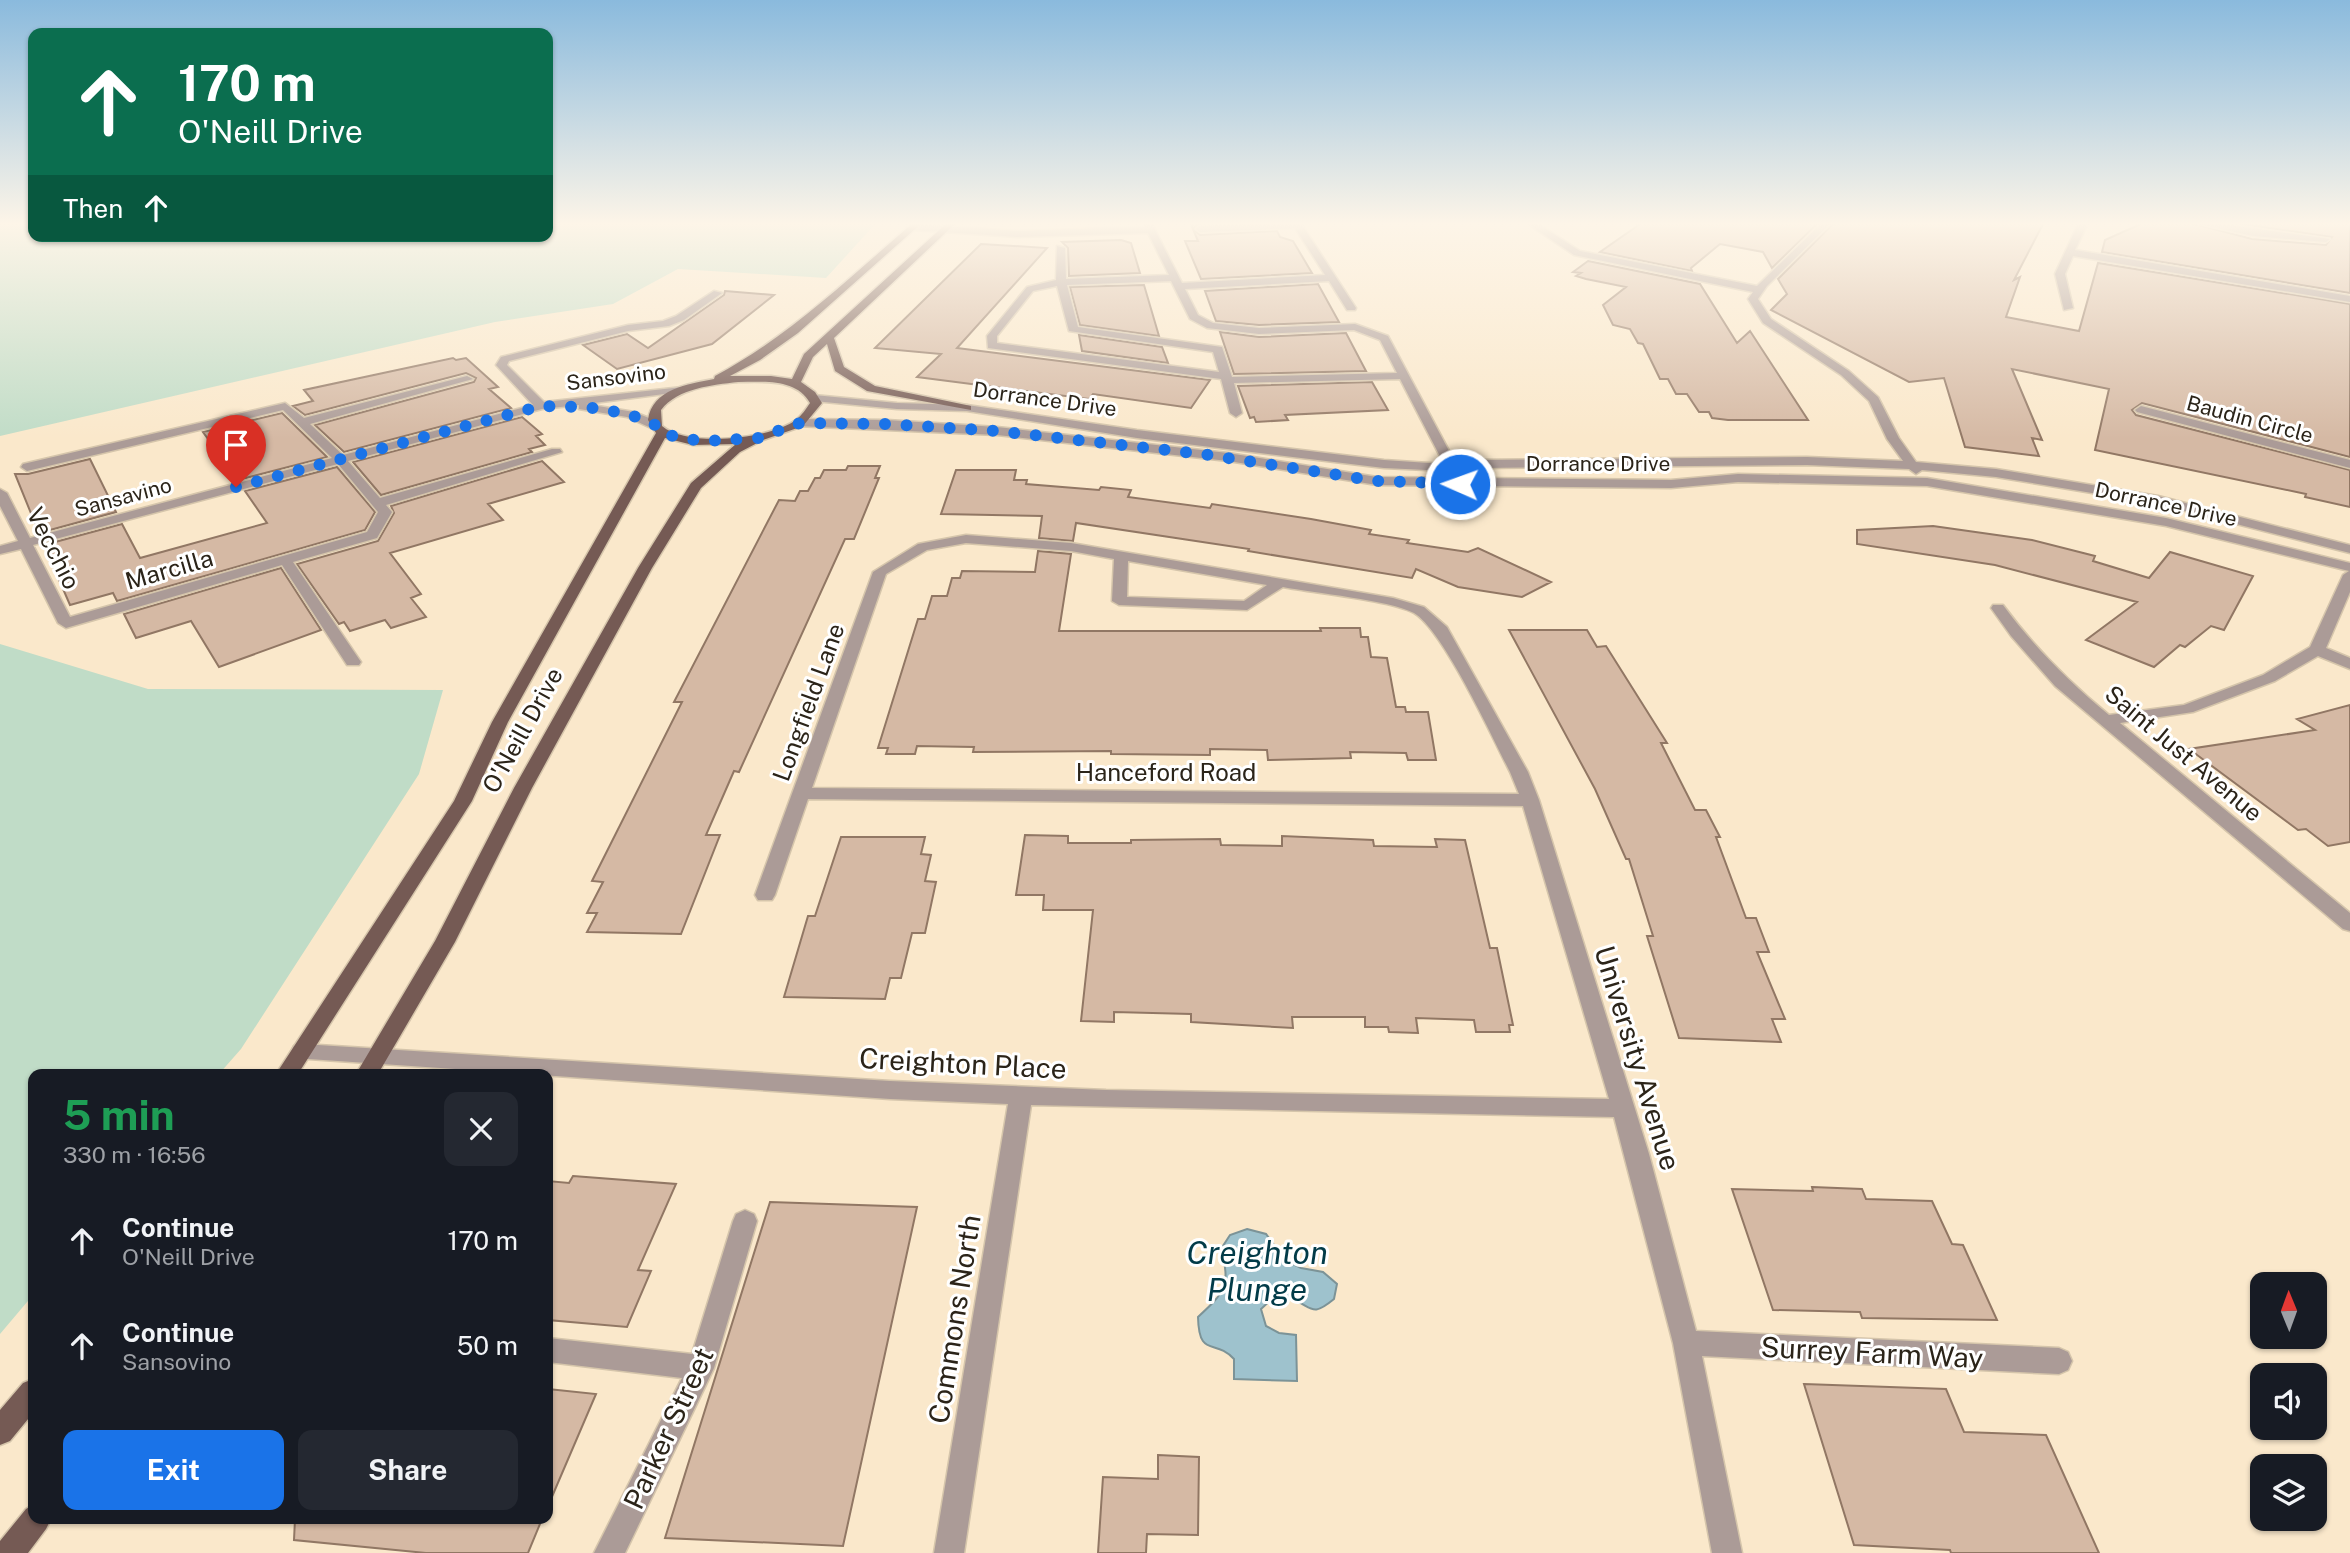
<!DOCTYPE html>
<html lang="en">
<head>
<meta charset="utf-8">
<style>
	:root { --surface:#171b24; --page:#242831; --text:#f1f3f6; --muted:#9ea1a6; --accent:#1a73e8 }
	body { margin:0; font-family:"Public Sans",sans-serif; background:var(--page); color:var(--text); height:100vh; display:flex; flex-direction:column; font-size:26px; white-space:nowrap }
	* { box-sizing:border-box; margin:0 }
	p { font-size:23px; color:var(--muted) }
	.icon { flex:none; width:38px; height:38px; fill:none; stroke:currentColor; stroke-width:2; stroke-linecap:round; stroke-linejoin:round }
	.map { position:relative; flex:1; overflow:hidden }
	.side { position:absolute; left:28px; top:1069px; width:525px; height:455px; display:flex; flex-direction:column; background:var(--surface); border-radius:14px; box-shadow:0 2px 5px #0004 }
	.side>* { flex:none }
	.top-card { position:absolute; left:28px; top:28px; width:525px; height:214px; border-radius:14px; box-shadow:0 2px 5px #0004; background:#0b6e4f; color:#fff; overflow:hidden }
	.needle { width:46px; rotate:359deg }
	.tools { position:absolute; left:2250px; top:1272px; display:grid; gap:14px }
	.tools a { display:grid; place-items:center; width:77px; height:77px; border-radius:14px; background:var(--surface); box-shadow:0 2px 5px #0004; font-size:35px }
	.pin { position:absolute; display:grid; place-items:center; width:60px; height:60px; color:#fff; margin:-72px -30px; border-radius:50% 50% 50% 0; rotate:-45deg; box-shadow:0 0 7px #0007 }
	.pin .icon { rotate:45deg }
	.me { position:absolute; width:77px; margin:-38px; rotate:272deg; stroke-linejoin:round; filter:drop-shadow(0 0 5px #0008) }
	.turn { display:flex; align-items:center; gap:24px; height:147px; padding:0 35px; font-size:32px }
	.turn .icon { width:91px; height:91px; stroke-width:2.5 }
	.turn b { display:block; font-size:49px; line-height:60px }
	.then { display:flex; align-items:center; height:66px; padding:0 35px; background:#0003; gap:14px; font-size:26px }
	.round { display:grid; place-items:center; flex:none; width:74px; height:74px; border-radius:14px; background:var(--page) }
	.head { display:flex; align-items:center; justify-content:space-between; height:119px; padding:0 35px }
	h1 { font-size:42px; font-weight:700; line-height:52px; color:#1e9e55 }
	.button { display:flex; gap:14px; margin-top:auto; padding:14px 35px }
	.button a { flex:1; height:80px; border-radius:14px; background:var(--accent); color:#fff; font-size:28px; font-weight:700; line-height:80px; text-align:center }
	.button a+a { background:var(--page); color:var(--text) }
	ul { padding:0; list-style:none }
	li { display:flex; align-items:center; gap:21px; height:105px; padding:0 35px }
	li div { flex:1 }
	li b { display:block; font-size:26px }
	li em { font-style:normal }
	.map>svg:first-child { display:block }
</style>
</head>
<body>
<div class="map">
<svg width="2350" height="1553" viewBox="0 0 2350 1553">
	<rect width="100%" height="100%" fill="#fae8cb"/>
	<path fill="#c0dcc7" d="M 0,222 L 33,222 L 33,236 L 548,236 L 548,222 L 877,222 L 826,278 L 678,269 L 613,304 L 495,322 L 0,436 Z
		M 0,644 L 148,689 L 443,690 L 419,774 L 241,1049 L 219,1074 L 33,1074 L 33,1295 L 0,1334 Z"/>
	<path fill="#9ec2cd" stroke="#7c9397" stroke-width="2" d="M 1247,1229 L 1266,1234 L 1285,1260 L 1301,1268 L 1323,1272 L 1337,1284 L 1334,1299 C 1311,1318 1313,1307 1292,1299 C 1287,1297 1279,1297 1274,1297 L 1261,1309 L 1266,1326 L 1279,1333 L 1296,1335 L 1297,1381 L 1234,1379 L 1234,1359 C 1215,1338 1199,1359 1198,1317 C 1225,1292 1231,1286 1221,1249 L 1230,1235 Z"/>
	<path fill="#d5b9a4" stroke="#917764" stroke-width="2" d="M 1190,222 L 1232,222 L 1198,224 L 1193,229 L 1200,235 L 1277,231 L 1280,237 L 1293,241 L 1312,273 L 1201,279 L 1185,241 L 1198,241 Z
		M 1643,222 L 1819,222 L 1772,268 L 1763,252 L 1720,244 L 1691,268 L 1692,271 L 1600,252 Z
		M 1835,222 L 2044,222 L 2014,280 L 2020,277 L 2006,317 L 2079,331 L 2098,263 L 2350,304 L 2350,457 L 2142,403 L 2132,410 L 2136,415 L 2350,470 L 2350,507 L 2305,497 L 2306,494 L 2095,450 L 2109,389 L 2012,369 L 2042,440 L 2032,438 L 2039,456 L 1965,447 L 1944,378 L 1909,382 L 1771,310 L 1787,294 L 1778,279 Z
		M 2145,222 L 2187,222 L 2252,239 L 2326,245 L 2332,237 L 2228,222 L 2350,222 L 2350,293 L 2102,252 L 2105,240 Z
		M 1121,240 L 1131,243 L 1140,273 L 1069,276 L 1068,248 L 1062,242 Z
		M 981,244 L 1047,248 L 957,348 L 1210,380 L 1191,408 L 1093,394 L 1089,399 L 917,377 L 941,354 L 875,348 Z
		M 1588,261 L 1700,284 L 1737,343 L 1750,331 L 1808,420 L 1728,420 L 1712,418 L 1709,412 L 1699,412 L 1687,394 L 1676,394 L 1668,379 L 1660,379 L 1643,344 L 1638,343 L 1630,329 L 1613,325 L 1603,305 L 1626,287 L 1586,279 L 1576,276 L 1581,273 L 1573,272 Z
		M 1318,284 L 1339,322 L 1259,325 L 1216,321 L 1205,291 Z
		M 1144,285 L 1159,336 L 1080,325 L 1070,287 Z
		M 725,291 L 774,295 L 712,344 L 617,369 L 583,345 L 627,334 L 648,348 L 724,295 Z
		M 1220,332 L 1259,337 L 1346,333 L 1366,371 L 1234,374 Z
		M 1079,335 L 1162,347 L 1168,363 L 1082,351 Z
		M 453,358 L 456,360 L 466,358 L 498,387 L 489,389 L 511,408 L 344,452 L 315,425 L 474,382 L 476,378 L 466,373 L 305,415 L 293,406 L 313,401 L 304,390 Z
		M 1372,382 L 1388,410 L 1285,415 L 1288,420 L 1256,422 L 1254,417 L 1250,418 L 1238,386 Z
		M 282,413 L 327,457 L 238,480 L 203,432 Z
		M 522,417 L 542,434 L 536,436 L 545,445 L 529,449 L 532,452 L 381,495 L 353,462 Z
		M 90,459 L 116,512 L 39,533 L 15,474 L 28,474 Z
		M 542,461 L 564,482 L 488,504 L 503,520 L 390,553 L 421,594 L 411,598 L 426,617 L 391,628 L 385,620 L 350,631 L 344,622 L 339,624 L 297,564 L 378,541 L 394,513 L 391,506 Z
		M 848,466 L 880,466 L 875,478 L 879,478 L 854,539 L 845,539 L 739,772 L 734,771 L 706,835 L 720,835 L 681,934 L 587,932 L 597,913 L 587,913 L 603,882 L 592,881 L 682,702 L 674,702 L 779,500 L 795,501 L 800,491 L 808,491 L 815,478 L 820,478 L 824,470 L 846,470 Z
		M 337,467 L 375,512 L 365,530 L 117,601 L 113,593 L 70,605 L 44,545 L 122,524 L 140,558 L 267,523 L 245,491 Z
		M 956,470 L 1016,470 L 1014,480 L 1027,480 L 1026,484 L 1099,490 L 1101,487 L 1131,490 L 1128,497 L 1210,508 L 1212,504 L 1311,519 L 1371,530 L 1369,534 L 1409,540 L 1407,543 L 1468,552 L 1478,548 L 1551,582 L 1522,597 L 1458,587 L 1416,569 L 1412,578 L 1248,551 L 1249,549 L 1076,523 L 1073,541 L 1039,538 L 1042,516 L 941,514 Z
		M 1933,526 L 2032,540 L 2095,556 L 2093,561 L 2149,578 L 2170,552 L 2253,576 L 2224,630 L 2211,626 L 2185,647 L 2180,645 L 2154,667 L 2086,640 L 2137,602 L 1995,565 L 1857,544 L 1857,530 Z
		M 1038,551 L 1071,554 L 1059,631 L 1321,631 L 1320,628 L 1360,628 L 1361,637 L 1368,637 L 1371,657 L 1387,658 L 1396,707 L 1405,707 L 1406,712 L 1428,712 L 1436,760 L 1408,760 L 1406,753 L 1350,752 L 1351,758 L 1268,760 L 1267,750 L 1210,749 L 1210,755 L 1111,754 L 1111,751 L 973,752 L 974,747 L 917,746 L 915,754 L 886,754 L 888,748 L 878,748 L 918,619 L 925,619 L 932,596 L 947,596 L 952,578 L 960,578 L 962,571 L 1035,572 Z
		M 281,568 L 321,630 L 219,667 L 191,621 L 136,638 L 124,614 Z
		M 1509,630 L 1587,630 L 1597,647 L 1606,646 L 1667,743 L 1661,743 L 1695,810 L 1706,810 L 1720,837 L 1716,837 L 1746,918 L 1756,918 L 1769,952 L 1757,952 L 1785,1019 L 1772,1019 L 1781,1042 L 1679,1038 L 1647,936 L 1653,936 L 1629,859 L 1626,859 L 1595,789 Z
		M 2350,705 L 2350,842 L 2328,846 L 2306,829 L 2298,830 L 2189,749 L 2315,730 L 2297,719 Z
		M 1025,835 L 1068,836 L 1068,843 L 1131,843 L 1131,840 L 1220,839 L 1221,845 L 1282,846 L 1282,836 L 1373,840 L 1374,846 L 1437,847 L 1435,839 L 1465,840 L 1490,948 L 1497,948 L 1513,1025 L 1509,1025 L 1510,1032 L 1476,1032 L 1474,1020 L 1416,1018 L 1418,1033 L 1389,1032 L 1388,1027 L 1365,1027 L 1365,1017 L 1292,1017 L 1293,1028 L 1191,1022 L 1191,1014 L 1114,1012 L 1114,1022 L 1081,1021 L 1093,910 L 1043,910 L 1044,895 L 1016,895 Z
		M 841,837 L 925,837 L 921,854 L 931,855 L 925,881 L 936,882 L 925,933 L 912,933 L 901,978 L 890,978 L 885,999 L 784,997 L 808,916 L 815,916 Z
		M 573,1176 L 676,1184 L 638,1270 L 651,1271 L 627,1327 L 548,1320 L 548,1181 L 569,1183 Z
		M 1812,1187 L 1862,1189 L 1866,1199 L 1932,1201 L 1952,1244 L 1963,1245 L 1997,1320 L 1862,1318 L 1860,1312 L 1773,1310 L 1732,1189 L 1813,1191 Z
		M 770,1202 L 917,1207 L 843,1546 L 665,1538 Z
		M 1804,1384 L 1946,1389 L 1964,1432 L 2046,1435 L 2099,1553 L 1951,1553 L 1950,1550 L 1854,1545 Z
		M 548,1389 L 596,1394 L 548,1506 Z
		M 1158,1455 L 1199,1457 L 1198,1535 L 1147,1534 L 1146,1553 L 1098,1553 L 1103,1477 L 1158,1479 Z
		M 295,1519 L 542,1519 L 528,1553 L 426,1553 L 294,1540 Z"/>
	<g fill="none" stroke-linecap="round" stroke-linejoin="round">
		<defs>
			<path id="minor" d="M 1143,222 L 1151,222 L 1182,283 L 1325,275 L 1295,228 L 1200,232 L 1196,229 L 1200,226 L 1300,222 L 1356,308 L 1355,310 L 1347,310 L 1329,281 L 1185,289 L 1198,315 L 1213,323 L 1259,328 L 1355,324 L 1388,336 L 1456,464 L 1477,460 L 1807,457 L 1903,461 L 1887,439 L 1869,401 L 1841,375 L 1763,323 L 1748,299 L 1753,292 L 1574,255 L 1525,222 L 1535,222 L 1580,251 L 1757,286 L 1823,222 L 1832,222 L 1767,286 L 1758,299 L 1771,319 L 1849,371 L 1878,397 L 1899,438 L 1916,462 L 1996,469 L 2158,496 L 2350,545 L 2350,553 L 2158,504 L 1996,477 L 1922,470 L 1916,474 L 1909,469 L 1807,465 L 1477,468 L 1460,471 L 1462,475 L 1456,479 L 1452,478 L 1448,471 L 1384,468 L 1137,438 L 967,411 L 897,409 L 814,401 L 808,398 L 814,395 L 897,403 L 967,405 L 1137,430 L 1384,460 L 1444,464 L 1400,379 L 1234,383 L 1242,413 L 1236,417 L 1230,413 L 1221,379 L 988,348 L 987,336 L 1027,287 L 1056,280 L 1057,246 L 1065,248 L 1066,279 L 1169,275 L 1148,233 L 1017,237 L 914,230 L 910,227 L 914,224 L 1017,231 L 1145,227 ZM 1171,281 L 1190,319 L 1207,328 L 1259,334 L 1354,330 L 1380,340 L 1397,373 L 1232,377 L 1222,347 L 1078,327 L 1067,285 ZM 1057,286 L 1069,331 L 1213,352 L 1219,372 L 997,343 L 997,336 L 1033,291 Z
				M 2079,222 L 2092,222 L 2087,225 L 2075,250 L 2350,296 L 2350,302 L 2073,256 L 2065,274 L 2073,308 L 2064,310 L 2055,274 Z
				M 2190,222 L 2208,222 L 2330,239 L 2326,242 L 2253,236 Z
				M 714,291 L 722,293 L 684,320 L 669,326 L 628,331 L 509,361 L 507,365 L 544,402 L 692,386 L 692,390 L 688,391 L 586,404 L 634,412 L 659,422 L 659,428 L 651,428 L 627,417 L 579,409 L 579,405 L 542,409 L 348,461 L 380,498 L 552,449 L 560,449 L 562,452 L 386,505 L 392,512 L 377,538 L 293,562 L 361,662 L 359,665 L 347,665 L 282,565 L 66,628 L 58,623 L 21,549 L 0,554 L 0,546 L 18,541 L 0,506 L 0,489 L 7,493 L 30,538 L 332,458 L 283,410 L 27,471 L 21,467 L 23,464 L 285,403 L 304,418 L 467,376 L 473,379 L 310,424 L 343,455 L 533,405 L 496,365 L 501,357 L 628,325 L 663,321 L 676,316 ZM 338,464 L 378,512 L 367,532 L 70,617 L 33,545 Z
				M 2141,406 L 2350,460 L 2350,468 L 2137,412 L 2135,410 Z
				M 800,419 L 887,420 L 997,427 L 1228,453 L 1377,477 L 1671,480 L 1738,474 L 1927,478 L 2166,518 L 2350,563 L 2350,592 L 2326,648 L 2350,658 L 2350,669 L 2318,656 L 2275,681 L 2193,712 L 2120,723 L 2350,913 L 2350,931 L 2343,929 L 2055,686 L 2011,636 L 1991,608 L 1993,605 L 2003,605 C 2034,647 2069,682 2109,715 L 2184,705 L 2263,675 L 2310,647 L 2343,575 L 2349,571 L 2166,526 L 1927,486 L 1738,482 L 1671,488 L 1377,485 L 1228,461 L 997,435 L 796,426 L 796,420 Z
				M 966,535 L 1071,543 L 1393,598 L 1424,607 L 1447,627 L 1528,772 L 1539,800 L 1649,1154 L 1696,1331 L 2059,1348 L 2068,1352 L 2072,1361 L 2068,1370 L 2059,1374 L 1702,1356 L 1742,1553 L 1712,1553 L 1673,1343 L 1614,1117 L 1031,1105 L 964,1553 L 934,1553 L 1008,1104 L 890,1099 L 294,1058 L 291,1052 L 294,1046 L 302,1044 L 890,1081 L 1106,1090 L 1609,1099 L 1523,806 L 808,799 L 775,895 L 772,900 L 758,900 L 755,895 L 873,572 L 918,544 ZM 966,543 L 1071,551 L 1114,559 L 1112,601 L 1119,605 L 1247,610 L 1283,587 C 1313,593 1390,600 1414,613 C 1443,630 1492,737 1510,772 L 1519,794 L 812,788 L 886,574 L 927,550 ZM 1128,561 L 1267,585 L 1244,601 L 1127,597 Z
				M 745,1210 L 754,1214 L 757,1221 L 714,1368 L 625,1553 L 594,1553 L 682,1378 L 548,1362 L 548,1338 L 692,1354 L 733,1221 L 736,1214 Z"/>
			<path id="major" d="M 914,222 L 923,222 L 798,333 L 760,360 L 730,376 L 771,376 L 792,379 L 804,354 L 948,222 L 957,222 L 834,338 L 844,367 L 875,386 L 971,406 L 971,410 L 867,391 L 835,371 L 827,344 L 813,357 L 801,382 L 815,392 L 822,403 L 803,426 L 763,440 L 740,452 L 701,488 L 652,568 L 532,788 L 455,942 L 378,1074 L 356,1074 L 435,941 L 514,788 L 638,568 L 691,483 L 736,444 L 693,445 L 665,438 L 508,722 L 472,801 L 298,1074 L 276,1074 L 454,801 L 492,722 L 656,433 L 648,420 C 652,389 688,384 714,379 L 715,376 C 790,336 850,277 914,222 ZM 738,382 C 763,382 796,378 810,403 C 806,409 802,415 796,420 C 770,439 687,448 662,426 L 661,410 C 678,388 712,385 738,382 Z
				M 33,1379 L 33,1413 L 10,1441 L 0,1445 L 0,1410 L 23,1383 Z
				M 33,1505 L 33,1519 L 51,1519 L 46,1529 L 28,1553 L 0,1553 L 0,1541 L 26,1509 Z"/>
		</defs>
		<use href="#minor" stroke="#d5c5ab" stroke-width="3"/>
		<use href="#major" stroke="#d5c5ab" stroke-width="3"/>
		<use href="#minor" fill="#ab9b97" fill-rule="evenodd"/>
		<use href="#major" fill="#755a54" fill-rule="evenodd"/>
	</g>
	<linearGradient id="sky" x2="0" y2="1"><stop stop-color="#8abadd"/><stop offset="0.51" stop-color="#fdf5e8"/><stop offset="1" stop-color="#fdf5e8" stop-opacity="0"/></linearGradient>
	<rect width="2350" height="439" fill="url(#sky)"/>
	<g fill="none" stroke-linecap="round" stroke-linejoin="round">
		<path stroke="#1a73e8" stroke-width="12" stroke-dasharray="0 21.6" d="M 236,487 L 541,406 L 586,407 L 629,414 L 655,425 L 662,433 L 684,439 L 708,441 L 758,438 L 800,423 L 887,424 L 997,431 L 1202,454 L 1377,481 L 1460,484"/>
	</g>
	<g text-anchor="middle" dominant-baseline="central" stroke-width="6" stroke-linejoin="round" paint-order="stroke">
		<g font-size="21" fill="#2b2419" stroke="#fff">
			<text transform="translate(616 377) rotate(-7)">Sansovino</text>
			<text transform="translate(1045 399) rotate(8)">Dorrance Drive</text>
			<text transform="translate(2250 419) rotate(15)">Baudin Circle</text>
			<text x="1598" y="463">Dorrance Drive</text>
			<text transform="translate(123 497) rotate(-15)">Sansavino</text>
			<text transform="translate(2166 504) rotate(12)">Dorrance Drive</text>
		</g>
		<g font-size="24" fill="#2b2419" stroke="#fff">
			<text transform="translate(54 548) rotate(63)">Vecchio</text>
			<text transform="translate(169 569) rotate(-16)">Marcilla</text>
			<text transform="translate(808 702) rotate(-70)">Longfield Lane</text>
			<text transform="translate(522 730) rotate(-61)">O'Neill Drive</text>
			<text transform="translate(2184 753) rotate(40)">Saint Just Avenue</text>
			<text x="1166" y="772">Hanceford Road</text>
		</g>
		<g font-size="28" fill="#2b2419" stroke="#fff">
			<text transform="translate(1638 1058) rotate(73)">University Avenue</text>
			<text transform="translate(963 1063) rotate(3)">Creighton Place</text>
			<text transform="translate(954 1319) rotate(-81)">Commons North</text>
			<text transform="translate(1872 1352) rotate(3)">Surrey Farm Way</text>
			<text transform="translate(668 1428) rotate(-65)">Parker Street</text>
		</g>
		<g font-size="32" font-style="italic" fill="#023b48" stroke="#fff">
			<text x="1257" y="1252">Creighton<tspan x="1257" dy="37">Plunge</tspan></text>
		</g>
	</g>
</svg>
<div class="tools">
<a><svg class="needle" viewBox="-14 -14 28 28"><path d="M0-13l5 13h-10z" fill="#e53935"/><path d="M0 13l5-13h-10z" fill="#9ea1a6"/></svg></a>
<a><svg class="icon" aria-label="sound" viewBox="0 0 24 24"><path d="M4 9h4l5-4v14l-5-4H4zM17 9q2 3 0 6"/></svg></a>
<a><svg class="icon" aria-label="layers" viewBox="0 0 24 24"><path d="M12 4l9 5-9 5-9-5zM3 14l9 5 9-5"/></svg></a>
</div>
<div class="pin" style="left:236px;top:487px;background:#d93025"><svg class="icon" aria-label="arrive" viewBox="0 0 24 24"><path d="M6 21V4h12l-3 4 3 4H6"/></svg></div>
<svg class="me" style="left:1460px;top:484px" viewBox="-20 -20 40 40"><circle r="17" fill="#1a73e8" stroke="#fff" stroke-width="3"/><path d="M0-11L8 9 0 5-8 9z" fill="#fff"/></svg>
<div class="top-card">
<div class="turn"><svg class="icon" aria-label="ahead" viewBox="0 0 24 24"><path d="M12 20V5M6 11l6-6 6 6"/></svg><div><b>170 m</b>O'Neill Drive</div></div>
<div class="then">Then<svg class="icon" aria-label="ahead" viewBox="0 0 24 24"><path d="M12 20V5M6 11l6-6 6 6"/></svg></div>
</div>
<section class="side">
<div class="head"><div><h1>5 min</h1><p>330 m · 16:56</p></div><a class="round"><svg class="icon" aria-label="close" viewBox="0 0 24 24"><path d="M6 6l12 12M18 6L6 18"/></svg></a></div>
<ul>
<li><svg class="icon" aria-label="ahead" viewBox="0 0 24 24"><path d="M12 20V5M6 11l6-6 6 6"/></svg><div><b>Continue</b><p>O'Neill Drive</p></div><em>170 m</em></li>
<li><svg class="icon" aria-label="ahead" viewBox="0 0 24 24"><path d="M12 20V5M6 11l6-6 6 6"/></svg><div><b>Continue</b><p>Sansovino</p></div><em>50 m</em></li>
</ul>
<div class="button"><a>Exit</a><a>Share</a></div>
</section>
</div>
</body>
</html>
